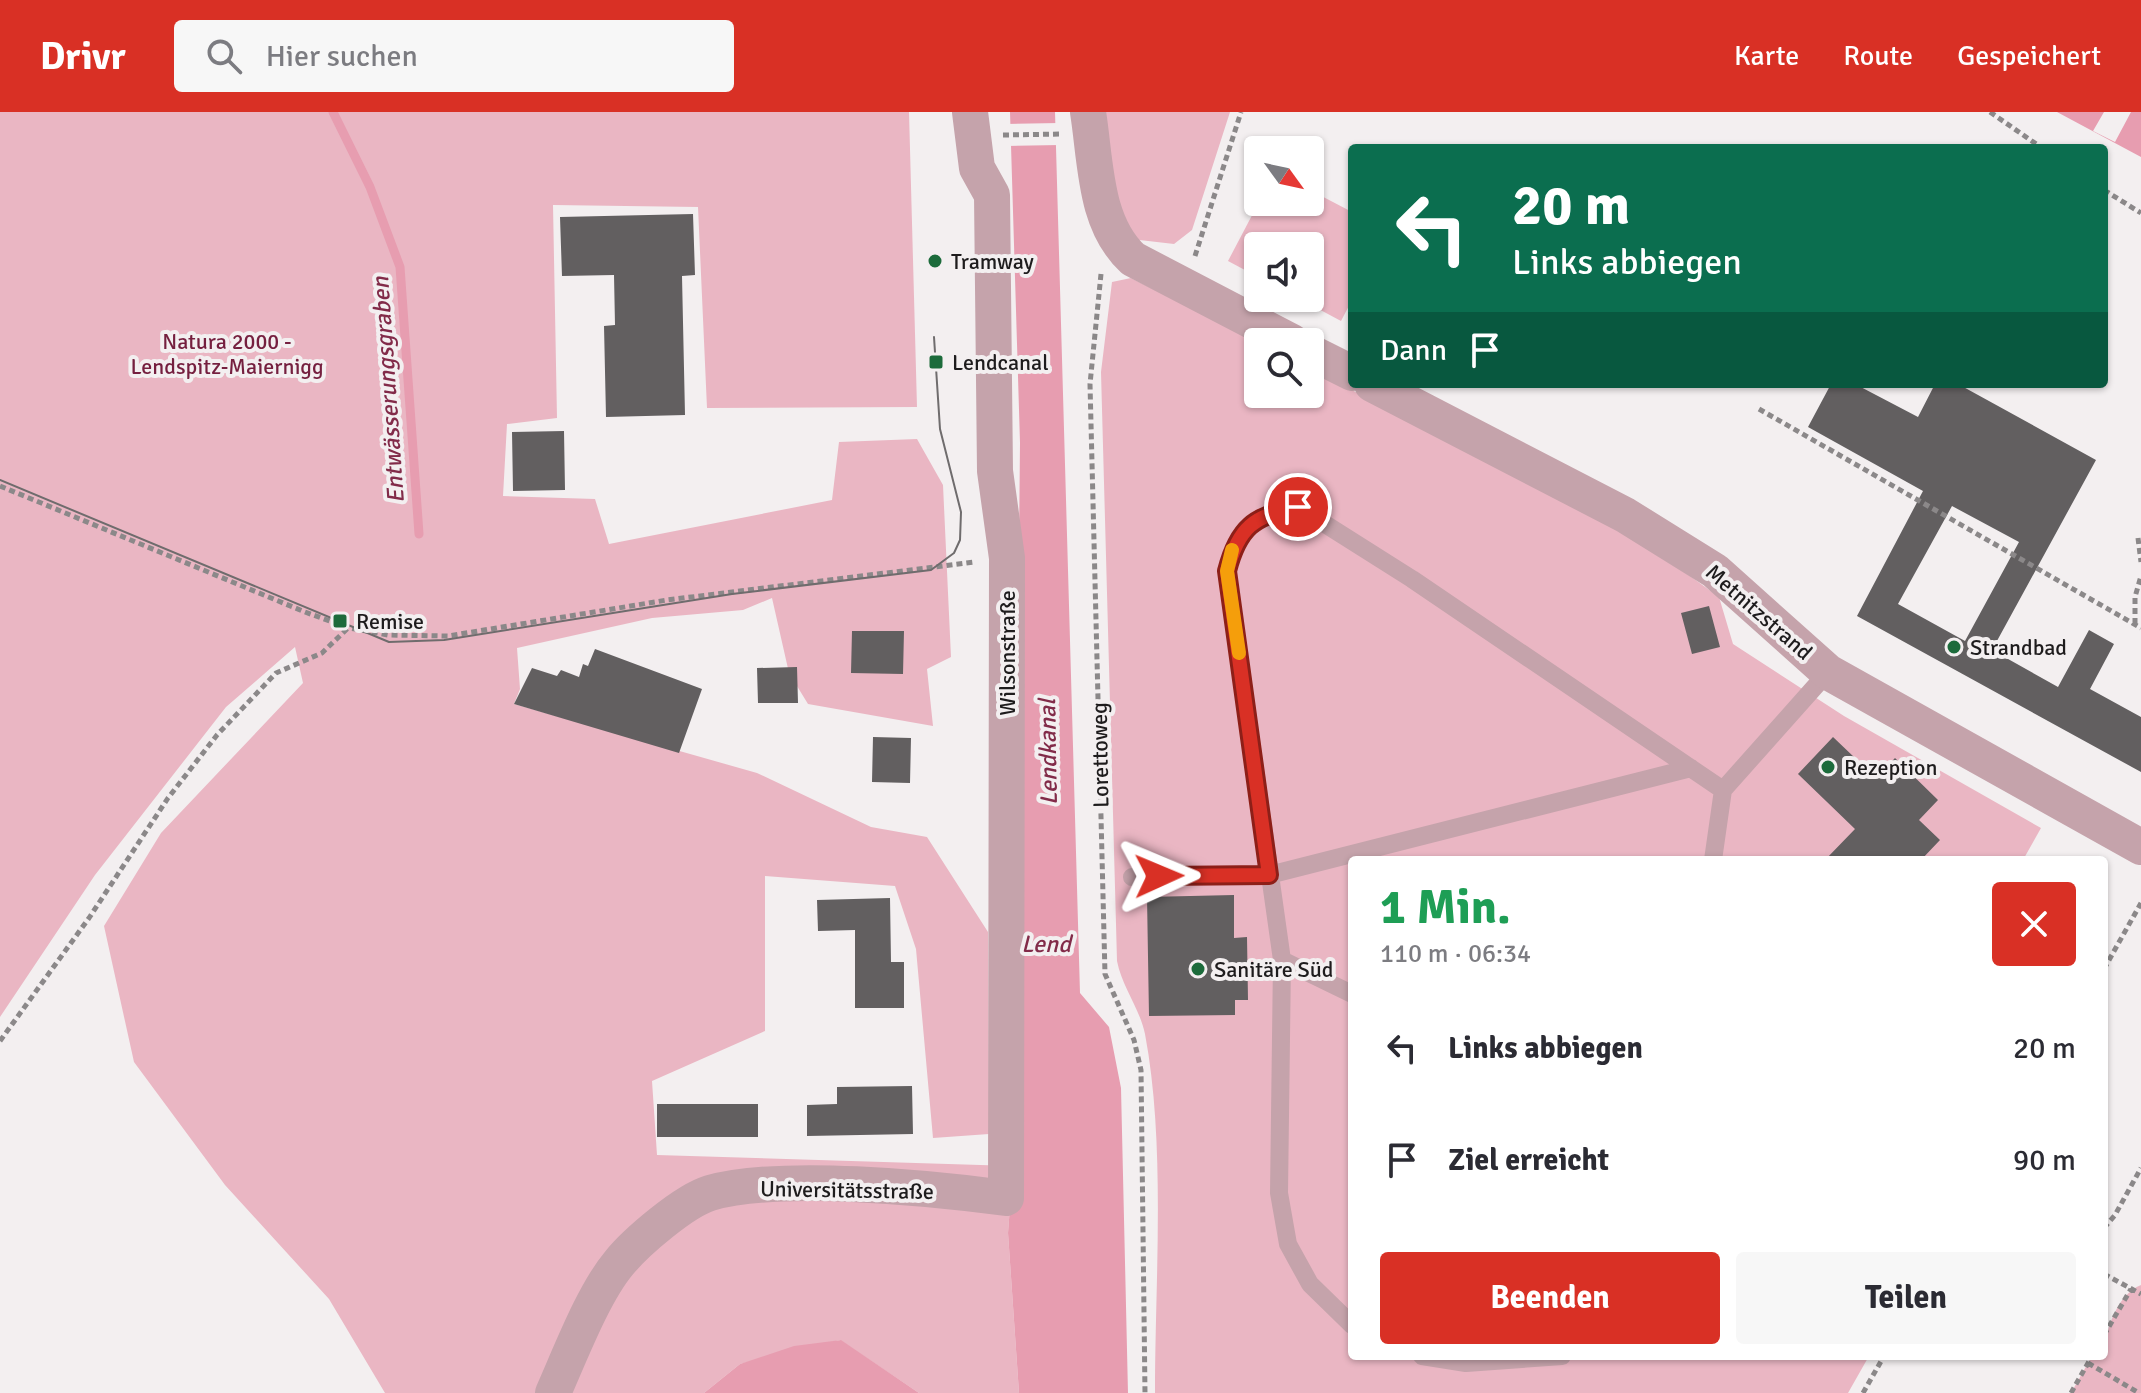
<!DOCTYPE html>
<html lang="de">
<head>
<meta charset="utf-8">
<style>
	:root { --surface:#fff; --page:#f7f7f7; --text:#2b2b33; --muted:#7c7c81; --accent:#d93025 }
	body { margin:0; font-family:Signika,sans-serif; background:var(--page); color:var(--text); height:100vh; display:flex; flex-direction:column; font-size:30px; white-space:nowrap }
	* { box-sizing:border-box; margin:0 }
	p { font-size:26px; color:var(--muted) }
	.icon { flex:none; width:44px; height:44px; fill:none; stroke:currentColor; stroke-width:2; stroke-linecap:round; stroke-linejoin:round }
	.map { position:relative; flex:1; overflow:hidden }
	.sheet { position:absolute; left:1348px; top:744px; width:760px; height:504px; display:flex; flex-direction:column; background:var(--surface); border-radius:8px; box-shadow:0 2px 6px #0004 }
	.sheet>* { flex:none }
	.guide { position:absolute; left:1348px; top:32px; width:760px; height:244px; border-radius:8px; box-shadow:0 2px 6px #0004; background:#0b6e4f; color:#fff; overflow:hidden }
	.needle { width:52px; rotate:123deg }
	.tools { position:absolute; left:1244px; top:24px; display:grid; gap:16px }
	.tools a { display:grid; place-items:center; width:80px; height:80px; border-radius:8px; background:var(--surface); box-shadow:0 2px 6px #0004; font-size:40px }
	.pin { position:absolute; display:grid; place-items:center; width:68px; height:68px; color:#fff; margin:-34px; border:4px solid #fff; border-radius:50%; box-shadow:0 2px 8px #0007 }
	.me { position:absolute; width:88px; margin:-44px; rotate:89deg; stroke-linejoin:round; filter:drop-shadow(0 0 6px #0008) }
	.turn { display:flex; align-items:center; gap:28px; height:168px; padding:0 32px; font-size:36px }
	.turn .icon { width:104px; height:104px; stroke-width:2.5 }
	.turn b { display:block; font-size:56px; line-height:68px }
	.then { display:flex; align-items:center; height:76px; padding:0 32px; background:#0003; gap:16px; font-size:30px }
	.round { display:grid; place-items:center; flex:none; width:84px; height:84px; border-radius:8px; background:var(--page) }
	.summary { display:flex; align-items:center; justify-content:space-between; height:136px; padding:0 32px }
	h1 { font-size:48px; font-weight:700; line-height:60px; color:#1e9e55 }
	.cta { display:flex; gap:16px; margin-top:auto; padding:16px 32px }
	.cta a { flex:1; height:92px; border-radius:8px; background:var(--accent); color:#fff; font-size:32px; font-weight:700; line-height:92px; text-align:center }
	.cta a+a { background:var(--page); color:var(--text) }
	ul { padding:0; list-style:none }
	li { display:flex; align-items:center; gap:24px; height:112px; padding:0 32px }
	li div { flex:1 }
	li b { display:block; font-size:30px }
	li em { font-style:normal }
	header { display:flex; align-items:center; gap:48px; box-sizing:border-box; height:112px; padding:0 40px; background:var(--accent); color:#fff }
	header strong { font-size:38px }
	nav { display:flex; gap:44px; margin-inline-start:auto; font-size:28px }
	.search { width:560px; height:72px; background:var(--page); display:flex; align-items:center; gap:20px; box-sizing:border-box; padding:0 28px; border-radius:8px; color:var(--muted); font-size:30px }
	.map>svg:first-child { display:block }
</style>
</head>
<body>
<header>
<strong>Drivr</strong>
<div class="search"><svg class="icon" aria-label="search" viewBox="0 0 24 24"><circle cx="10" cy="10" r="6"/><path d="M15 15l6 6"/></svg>Hier suchen</div>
<nav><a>Karte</a><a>Route</a><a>Gespeichert</a></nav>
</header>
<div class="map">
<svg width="2141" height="1281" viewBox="0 0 2141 1281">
	<rect width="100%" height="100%" fill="#f3eff0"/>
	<path fill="#eab6c3" d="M 0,0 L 909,0 L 917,295 L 707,296 L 698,95 L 553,93 L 557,306 L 507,312 L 503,384 L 595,387 L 609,432 L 832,388 L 839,330 L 917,327 L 943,373 L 951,545 L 927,557 L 933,614 L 808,592 L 789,561 L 772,486 L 743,498 L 652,506 L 517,536 L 520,577 L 514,592 L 757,661 L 871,715 L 927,725 L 988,820 L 989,1022 L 933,1026 L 916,837 L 895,774 L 765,764 L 765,919 L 652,969 L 657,1043 L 1013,1054 L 1008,1121 L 1019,1281 L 919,1281 L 840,1228 L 740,1252 L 704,1281 L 385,1281 L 329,1187 L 225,1073 L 134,950 L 104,814 L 161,721 L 303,571 L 295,535 L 226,595 L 95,763 L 0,905 Z
		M 1105,0 L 1230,0 L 1192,118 L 1174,132 L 1131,127 L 1112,108 Z
		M 1310,78 L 1352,100 L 1352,188 L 1341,209 L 1298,186 L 1310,186 L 1310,134 L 1258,134 L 1258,165 L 1228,149 L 1259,90 L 1310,90 Z
		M 1131,166 L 1258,230 L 1258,282 L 1310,282 L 1310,256 L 1614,416 L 1690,464 L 1719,485 L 1733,532 L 1844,604 L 2041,716 L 2023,748 L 1352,748 L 1352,1244 L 1869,1244 L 1848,1281 L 1155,1281 C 1155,1168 1166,1033 1145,922 C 1140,897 1122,875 1117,849 L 1101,260 L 1112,170 Z
		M 2141,1173 L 2141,1281 L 2071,1281 L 2092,1244 L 2104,1244 C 2104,1221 2117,1182 2141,1173 Z"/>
	<path fill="#e79db0" d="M 1010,0 L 1055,0 L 1080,881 L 1109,915 L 1121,976 L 1128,1281 L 1019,1281 L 1008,1121 L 1013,1054 L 1020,331 Z
		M 2057,0 L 2141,0 L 2141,45 Z
		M 841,1228 L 919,1281 L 704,1281 L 740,1252 L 794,1234 Z"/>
	<path fill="#f3eff0" d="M 2104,0 L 2131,0 L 2115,30 L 2093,19 Z
		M 1060,11 L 1060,33 L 1007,34 L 1006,12 Z"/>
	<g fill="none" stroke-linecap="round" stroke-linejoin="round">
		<path stroke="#e79db0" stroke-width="9" d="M 333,0 L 370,75 L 400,155 L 419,422"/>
	</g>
	<path fill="#625f60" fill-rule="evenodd" d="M 693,102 L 695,163 L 682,164 L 685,303 L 606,305 L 604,214 L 615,213 L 614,163 L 562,164 L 560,105 Z
		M 1831,272 L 1855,272 L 1918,305 L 1935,272 L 1958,272 L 2096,348 L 1992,538 L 2058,575 L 2089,518 L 2114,532 L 2090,577 L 2141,605 L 2141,660 L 1857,504 L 1923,379 L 1808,315 ZM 1952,394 L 2019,430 L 1965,529 L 1898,492 Z
		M 564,319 L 565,378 L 513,379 L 512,320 Z
		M 1709,494 L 1720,535 L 1692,542 L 1681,501 Z
		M 852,519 L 904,519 L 903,562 L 851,561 Z
		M 595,537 L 702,577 L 679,641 L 514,592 L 532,556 L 557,564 L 561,558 L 579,565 L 583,552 L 588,554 Z
		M 797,555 L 798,591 L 758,591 L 757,556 Z
		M 873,625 L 911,626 L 910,671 L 872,670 Z
		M 1833,625 L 1876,666 L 1895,646 L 1938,688 L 1919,708 L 1940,728 L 1921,748 L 1825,748 L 1855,717 L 1798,662 Z
		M 1234,783 L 1234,826 L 1247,825 L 1248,888 L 1235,888 L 1235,903 L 1149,904 L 1147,785 Z
		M 890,786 L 891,850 L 904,850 L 904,896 L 855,896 L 855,818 L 818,819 L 817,788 Z
		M 912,974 L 913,1022 L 807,1024 L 807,993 L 837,992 L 837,975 Z
		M 657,992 L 758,992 L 758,1025 L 657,1025 Z"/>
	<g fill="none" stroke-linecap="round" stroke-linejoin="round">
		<path stroke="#8b8889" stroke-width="5" stroke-dasharray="6 4" stroke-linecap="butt" d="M 1990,0 L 2042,36
			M 1003,23 L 1061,22
			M 2104,78 L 2141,101
			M 1195,144 L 1241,0
			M 1101,162 L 1090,272 L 1105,862 L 1134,928 L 1141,958 L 1145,1281
			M 1759,297 L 2141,516
			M 0,374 L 305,500 L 349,516 L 388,523 L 448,524 L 667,488 L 975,450
			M 2138,426 L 2141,450
			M 2135,512 L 2135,485 L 2141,464
			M 2104,857 L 2141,791
			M 0,929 L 89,806 L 168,686 L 217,623 L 276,561 L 322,541 L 348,516
			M 2104,1116 L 2115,1103 L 2141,1056
			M 2104,1162 L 2141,1182
			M 2104,1223 L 2131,1177
			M 2088,1251 L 2139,1281
			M 1863,1281 L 1884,1244
			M 2071,1281 L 2092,1244"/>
		<path stroke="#c5a3ab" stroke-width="18" d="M 1713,748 L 1723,678 L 1828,560
			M 1132,765 L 1269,763 L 1691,656
			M 1282,848 L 1352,882
			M 1352,1213 L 1310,1172 L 1288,1132 L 1279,1081 L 1282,848 L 1227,459 C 1238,416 1254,403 1298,395 L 1412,467 L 1723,678
			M 1422,1244 L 1466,1251 L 1562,1244"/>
		<path stroke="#c5a3ab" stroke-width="36" d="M 1088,0 C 1096,50 1094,111 1133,147 L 1292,230
			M 1310,240 L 1352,261
			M 1372,272 L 1625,403 L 1715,459 L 1828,560 L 2141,735
			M 553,1281 C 570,1243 593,1182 619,1151 C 636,1130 684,1089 710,1081 C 780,1061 932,1076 1006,1086 L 1007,446 L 995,359 L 992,83 L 977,56 L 970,0"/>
		<path stroke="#6f6c6d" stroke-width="2" d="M 0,368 L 389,530 L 444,528 L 732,482 L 931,458 L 954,441 L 960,428 L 961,400 L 940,317 L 934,225"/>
	</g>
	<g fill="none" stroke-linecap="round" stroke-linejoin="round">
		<defs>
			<path id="route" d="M 1159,764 L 1269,763 L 1227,459 C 1238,416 1254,403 1298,395"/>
		</defs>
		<use href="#route" stroke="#8d1f18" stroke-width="20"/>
		<use href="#route" stroke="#d93025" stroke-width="14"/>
		<path stroke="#f59e0b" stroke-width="14" d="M 1232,438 L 1227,459 L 1239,541"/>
	</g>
	<g fill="#1c6b3b" stroke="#f3eff0" stroke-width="3">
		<circle cx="935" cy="149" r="8"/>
		<rect x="928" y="242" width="16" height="16" rx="4"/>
		<rect x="332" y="501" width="16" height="16" rx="4"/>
		<circle cx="1954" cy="535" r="8"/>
		<circle cx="1828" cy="655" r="8"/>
		<circle cx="1198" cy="857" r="8"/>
	</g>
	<g text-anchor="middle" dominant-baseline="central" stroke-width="8" stroke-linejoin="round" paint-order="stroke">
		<g font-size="22" fill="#1e1c1d" stroke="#f3eff0" text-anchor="start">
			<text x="951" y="149">Tramway</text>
			<text x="952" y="250">Lendcanal</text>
			<text x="356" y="509">Remise</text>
			<text x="1970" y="535">Strandbad</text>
			<text x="1844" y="655">Rezeption</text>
			<text x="1214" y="857">Sanitäre Süd</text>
		</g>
		<g font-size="22" fill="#751f3f" stroke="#f3eff0">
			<text x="227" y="229">Natura 2000 -<tspan x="227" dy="25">Lendspitz-Maiernigg</tspan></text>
		</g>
		<g font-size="22" fill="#1e1c1d" stroke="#f3eff0">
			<text transform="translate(1759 500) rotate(41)">Metnitzstrand</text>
			<text transform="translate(1007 541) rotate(-90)">Wilsonstraße</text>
			<text transform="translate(1100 643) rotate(-91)">Lorettoweg</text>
			<text transform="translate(847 1078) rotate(1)">Universitätsstraße</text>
		</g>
		<g font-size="24" font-style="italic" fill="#822b49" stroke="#f3eff0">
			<text transform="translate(388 278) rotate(-94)">Entwässerungsgraben</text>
			<text transform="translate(1048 640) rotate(-91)">Lendkanal</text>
			<text x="1046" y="832">Lend</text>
		</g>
	</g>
</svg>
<div class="tools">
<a><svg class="needle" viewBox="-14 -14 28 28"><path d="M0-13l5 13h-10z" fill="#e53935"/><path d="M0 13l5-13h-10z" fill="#7c7c81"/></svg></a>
<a><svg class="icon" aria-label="sound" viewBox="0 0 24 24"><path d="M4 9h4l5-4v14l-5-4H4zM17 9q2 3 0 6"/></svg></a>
<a><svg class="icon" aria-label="search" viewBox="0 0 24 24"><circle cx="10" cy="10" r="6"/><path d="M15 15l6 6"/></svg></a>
</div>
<div class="pin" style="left:1298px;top:395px;background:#d93025"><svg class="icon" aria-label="arrive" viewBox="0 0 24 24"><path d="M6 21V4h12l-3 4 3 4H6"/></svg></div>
<svg class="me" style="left:1159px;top:764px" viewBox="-20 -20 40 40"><path d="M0-17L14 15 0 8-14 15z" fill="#d93025" stroke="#fff" stroke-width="4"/></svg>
<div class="guide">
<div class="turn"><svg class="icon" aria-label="left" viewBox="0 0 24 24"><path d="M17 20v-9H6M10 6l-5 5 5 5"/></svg><div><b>20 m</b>Links abbiegen</div></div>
<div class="then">Dann<svg class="icon" aria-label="arrive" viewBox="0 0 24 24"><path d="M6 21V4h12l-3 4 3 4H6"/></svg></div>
</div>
<section class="sheet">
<div class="summary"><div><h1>1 Min.</h1><p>110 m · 06:34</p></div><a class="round" style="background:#d93025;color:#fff"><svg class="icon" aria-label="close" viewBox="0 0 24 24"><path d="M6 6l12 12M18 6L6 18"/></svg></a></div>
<ul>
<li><svg class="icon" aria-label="left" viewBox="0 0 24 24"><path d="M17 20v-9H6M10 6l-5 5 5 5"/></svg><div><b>Links abbiegen</b></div><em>20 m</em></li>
<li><svg class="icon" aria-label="arrive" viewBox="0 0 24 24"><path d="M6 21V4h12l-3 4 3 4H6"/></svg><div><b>Ziel erreicht</b></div><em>90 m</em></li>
</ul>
<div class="cta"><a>Beenden</a><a>Teilen</a></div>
</section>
</div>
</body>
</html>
